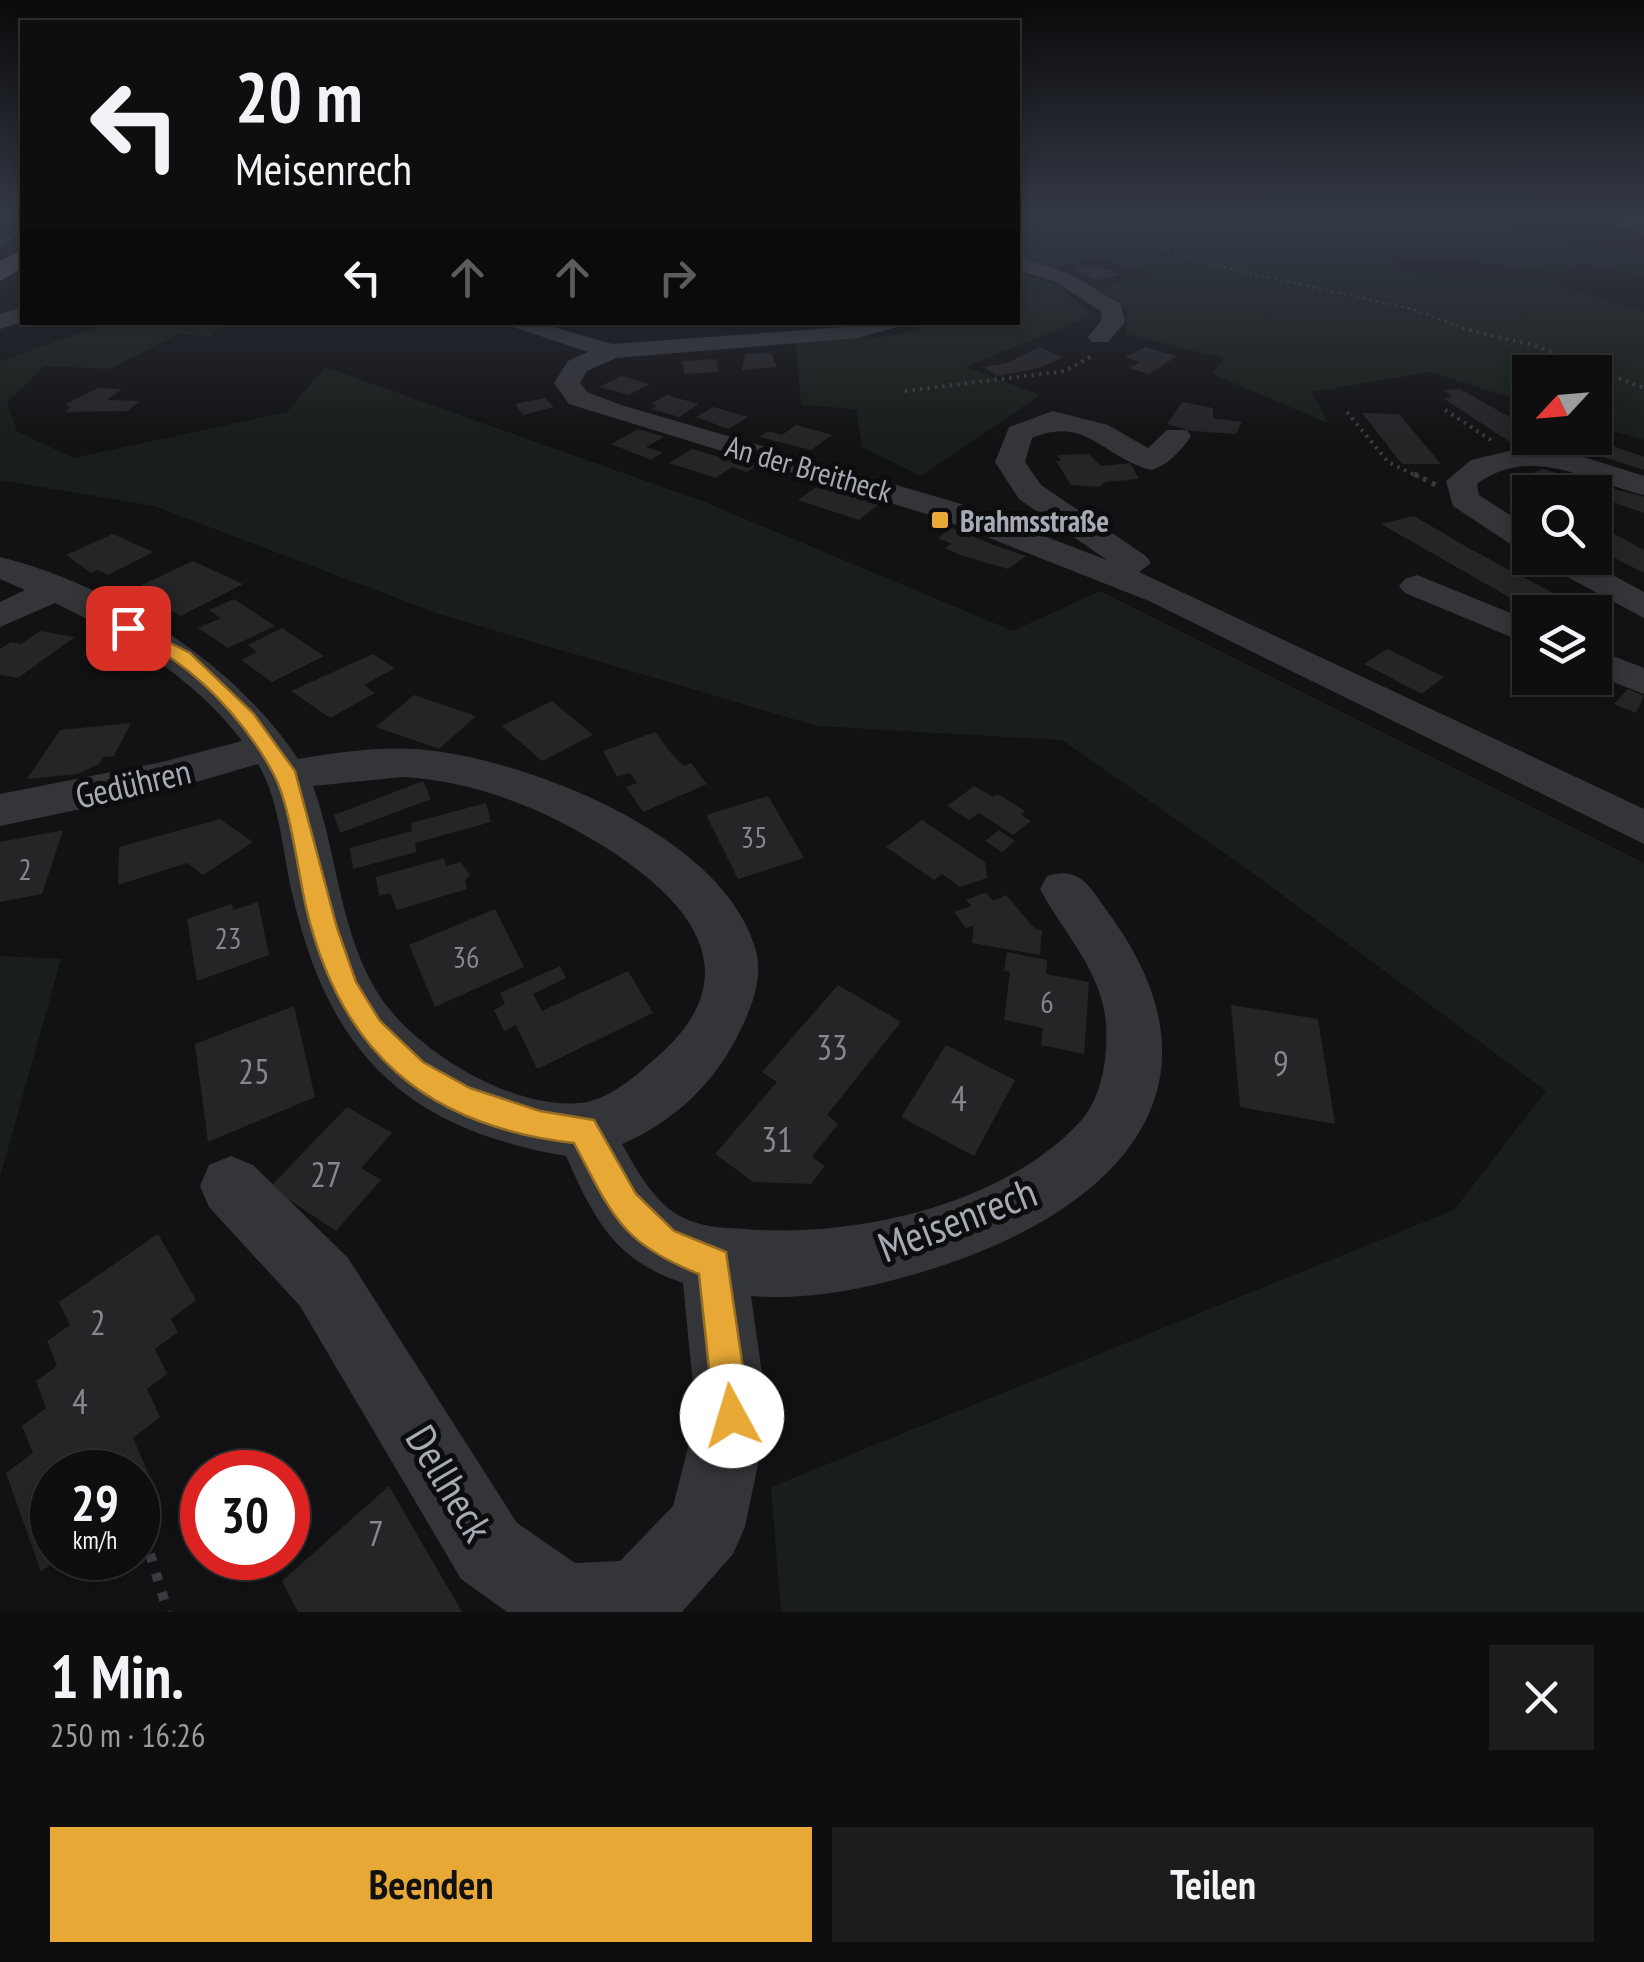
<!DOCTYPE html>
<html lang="de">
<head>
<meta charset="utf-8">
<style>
	:root { --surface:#0e0e0f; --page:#1c1c1d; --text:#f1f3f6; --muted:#9b9c9e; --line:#2e2e2f; --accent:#e8a836 }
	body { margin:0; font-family:"PT Sans Narrow",sans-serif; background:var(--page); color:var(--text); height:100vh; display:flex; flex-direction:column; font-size:38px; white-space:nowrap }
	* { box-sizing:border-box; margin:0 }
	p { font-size:32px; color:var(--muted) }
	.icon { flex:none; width:55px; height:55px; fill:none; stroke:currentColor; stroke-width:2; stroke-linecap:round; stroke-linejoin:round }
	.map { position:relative; height:1612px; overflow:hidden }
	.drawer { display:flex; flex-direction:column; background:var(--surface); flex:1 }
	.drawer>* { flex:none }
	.guide { position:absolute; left:20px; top:20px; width:1000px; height:305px; border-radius:0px; box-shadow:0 5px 15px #0003,0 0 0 2px var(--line); background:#0e0e0f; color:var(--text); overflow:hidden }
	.needle { width:65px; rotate:244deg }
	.buttons { position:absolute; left:1512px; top:355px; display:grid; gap:20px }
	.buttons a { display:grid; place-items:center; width:100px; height:100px; border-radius:0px; background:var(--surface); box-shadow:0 5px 15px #0003,0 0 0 2px var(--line); font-size:50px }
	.speed { position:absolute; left:30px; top:1450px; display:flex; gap:20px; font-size:50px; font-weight:700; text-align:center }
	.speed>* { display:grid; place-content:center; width:130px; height:130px; border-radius:50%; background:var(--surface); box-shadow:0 5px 15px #0003,0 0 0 2px var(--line); line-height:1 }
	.speed small { font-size:25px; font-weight:400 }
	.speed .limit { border:15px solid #d22; background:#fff; color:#111 }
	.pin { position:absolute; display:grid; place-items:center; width:85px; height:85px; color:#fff; margin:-42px; border-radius:20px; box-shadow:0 5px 15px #0006 }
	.me { position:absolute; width:110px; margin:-55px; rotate:354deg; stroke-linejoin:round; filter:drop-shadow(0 0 8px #0008) }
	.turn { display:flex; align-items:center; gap:35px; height:210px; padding:0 50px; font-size:45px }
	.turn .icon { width:130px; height:130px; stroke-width:2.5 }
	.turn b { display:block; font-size:70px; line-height:85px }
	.lanes { display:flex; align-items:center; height:95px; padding:0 50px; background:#0003; justify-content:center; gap:50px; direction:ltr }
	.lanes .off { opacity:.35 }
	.round { display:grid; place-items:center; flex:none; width:105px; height:105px; border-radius:0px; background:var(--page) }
	.head { display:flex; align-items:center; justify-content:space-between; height:170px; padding:0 50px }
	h1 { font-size:60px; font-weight:700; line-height:75px }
	.button { display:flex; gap:20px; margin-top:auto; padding:20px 50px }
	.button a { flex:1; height:115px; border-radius:0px; background:var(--accent); color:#111; font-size:40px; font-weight:700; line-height:115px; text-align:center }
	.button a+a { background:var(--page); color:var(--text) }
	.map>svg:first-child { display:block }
</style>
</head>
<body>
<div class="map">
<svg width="1644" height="1612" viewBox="0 0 1644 1612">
	<rect width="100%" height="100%" fill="#121214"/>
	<path fill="#191e1a" d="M 1018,214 L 1478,214 L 1491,216 L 1485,223 L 1644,255 L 1644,276 L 1578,263 L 1563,274 L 1466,260 L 1389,258 L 1404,273 L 1551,279 L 1579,293 L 1644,311 L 1644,440 L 1595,425 L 1595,372 L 1530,372 L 1530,404 L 1431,372 L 1312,392 L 1328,423 L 1212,374 L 1223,358 L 1126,334 L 1127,311 L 1099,288 L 1152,273 L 1096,259 L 1051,268 L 1018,258 Z
		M 1018,271 L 1059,285 L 1091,316 L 966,367 L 1040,395 L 921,476 L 862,447 L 856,409 L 801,405 L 796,342 L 898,335 L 930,323 L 1018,322 Z
		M 112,322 L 231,323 L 209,336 L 178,334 L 110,369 L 44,366 L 7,403 L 17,431 L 73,458 L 287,412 L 325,367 L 702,501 L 1013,631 L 1100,591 L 1644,863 L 1644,1612 L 781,1612 L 771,1487 L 1454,1210 L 1546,1091 L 1250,871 L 1062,740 L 817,726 L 439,614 L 154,506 L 0,480 L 0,361 Z
		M 0,956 L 61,959 L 0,1177 Z"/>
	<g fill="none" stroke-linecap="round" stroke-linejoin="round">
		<path stroke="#293137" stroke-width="5" d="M 0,244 L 22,230"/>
	</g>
	<path fill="#252528" d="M 1080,267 L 1101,267 L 1120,275 L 1096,280 L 1073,269 Z
		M 1039,347 L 1064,357 L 1039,368 L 997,376 L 984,367 L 1007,363 Z
		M 1145,347 L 1177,356 L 1149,374 L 1129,368 L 1140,362 L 1125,357 Z
		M 771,353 L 777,367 L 742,370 L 745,354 Z
		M 716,359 L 719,372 L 685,374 L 682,361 Z
		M 621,376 L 650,384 L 629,395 L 599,387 Z
		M 98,388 L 122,389 L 107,400 L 140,401 L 127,411 L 65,412 L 70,408 L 66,404 Z
		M 1460,389 L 1513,419 L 1530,431 L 1530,438 L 1553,445 L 1519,448 L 1443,398 L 1453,397 L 1443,390 Z
		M 668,394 L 673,397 L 699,404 L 679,417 L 651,409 L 657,405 L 651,404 Z
		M 545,398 L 554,407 L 523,415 L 515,404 Z
		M 1182,402 L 1213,408 L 1213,418 L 1242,422 L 1236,434 L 1191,431 L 1167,424 Z
		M 713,407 L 721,409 L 748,417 L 728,429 L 696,417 Z
		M 1362,413 L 1399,414 L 1441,464 L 1402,464 Z
		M 796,425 L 832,435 L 811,450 L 759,437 L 768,431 L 782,435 Z
		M 638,429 L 664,437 L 646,447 L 663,452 L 651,460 L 611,444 Z
		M 1596,440 L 1644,457 L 1644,470 L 1577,449 Z
		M 692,449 L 737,462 L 742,459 L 759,464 L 747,472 L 732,467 L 716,478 L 669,463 Z
		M 1089,454 L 1101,466 L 1130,463 L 1139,479 L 1106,482 L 1099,487 L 1071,485 L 1056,461 L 1061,461 L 1057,455 Z
		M 1542,469 L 1644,497 L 1644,513 L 1531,474 Z
		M 819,485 L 879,504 L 859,520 L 798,500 Z
		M 1414,516 L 1472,550 L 1589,612 L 1535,612 L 1381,524 Z
		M 1595,524 L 1644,550 L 1644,573 L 1595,548 Z
		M 952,528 L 991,544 L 1026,556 L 1008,569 L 960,555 L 945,548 L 952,544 L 938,538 Z
		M 113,534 L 153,552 L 108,575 L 97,570 L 91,573 L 66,555 Z
		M 193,561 L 243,584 L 181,616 L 131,590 Z
		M 234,599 L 275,626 L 228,648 L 198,628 L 221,618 L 209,610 Z
		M 282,628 L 324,656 L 272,682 L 241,660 L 257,652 L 248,645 Z
		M 40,631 L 75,637 L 18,678 L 0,675 L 0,649 L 11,642 L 21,644 Z
		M 1387,649 L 1444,677 L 1422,694 L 1364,664 Z
		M 373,654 L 395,668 L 364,685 L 375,693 L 330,718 L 291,691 Z
		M 1628,689 L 1644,696 L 1636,713 L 1614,704 Z
		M 414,695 L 476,716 L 439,749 L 376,727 Z
		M 552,701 L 593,735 L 542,761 L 502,726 Z
		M 131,723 L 114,756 L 103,757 L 99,764 L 78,774 L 27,779 L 60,730 Z
		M 655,732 L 672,754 L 684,766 L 691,763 L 707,784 L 643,812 L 626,787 L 637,783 L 630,773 L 617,777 L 603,751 Z
		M 423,781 L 431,799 L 340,833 L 334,815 Z
		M 974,786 L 993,797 L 998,794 L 1025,811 L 1021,815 L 1031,821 L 1013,835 L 979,813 L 969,820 L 947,806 Z
		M 768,796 L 804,858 L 738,879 L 706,815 Z
		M 486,803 L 491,822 L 415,843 L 416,852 L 353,869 L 350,848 L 412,831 L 411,823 Z
		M 220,819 L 253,842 L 203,875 L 187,863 L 118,885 L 119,847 Z
		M 922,820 L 985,862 L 987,878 L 960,887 L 942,874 L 934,880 L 886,847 Z
		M 63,830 L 42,894 L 0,902 L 0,842 Z
		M 999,830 L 1015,841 L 1002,852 L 985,841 Z
		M 444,858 L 446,866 L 461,862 L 470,875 L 465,880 L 467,889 L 397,910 L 390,893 L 379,896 L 376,877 Z
		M 986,892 L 993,901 L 1006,895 L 1035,929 L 1042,930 L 1040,955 L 972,943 L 974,925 L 966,928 L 954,912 L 971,906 L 966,900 Z
		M 258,902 L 269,955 L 197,981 L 187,919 L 232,904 L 233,910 Z
		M 495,909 L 524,967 L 435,1007 L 409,945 Z
		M 1007,952 L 1047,960 L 1046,974 L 1089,982 L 1084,1054 L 1041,1045 L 1043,1028 L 1004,1020 L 1010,972 L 1004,971 Z
		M 560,966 L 566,978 L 533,994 L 542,1011 L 628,971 L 653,1013 L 537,1069 L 516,1025 L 504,1031 L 494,1010 L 505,1004 L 500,993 Z
		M 838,985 L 901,1022 L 827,1115 L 838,1124 L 812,1157 L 825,1166 L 811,1184 L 753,1182 L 715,1154 L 777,1082 L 762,1072 Z
		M 1231,1005 L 1318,1019 L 1335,1124 L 1240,1107 Z
		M 294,1006 L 315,1097 L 208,1142 L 195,1044 Z
		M 946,1045 L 1015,1080 L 974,1156 L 901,1117 Z
		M 347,1107 L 392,1133 L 361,1168 L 381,1180 L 336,1231 L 270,1187 Z
		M 158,1234 L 196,1300 L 171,1319 L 178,1332 L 155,1349 L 167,1374 L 147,1389 L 160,1417 L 133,1438 L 153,1484 L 138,1496 L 138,1472 L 52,1472 L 52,1558 L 59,1558 L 41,1572 L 6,1473 L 33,1453 L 22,1426 L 46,1408 L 36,1381 L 57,1366 L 47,1341 L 70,1325 L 59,1302 Z
		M 389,1486 L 462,1612 L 298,1612 L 282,1581 Z"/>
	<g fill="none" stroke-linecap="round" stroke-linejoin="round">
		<path stroke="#3a3b40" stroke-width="2.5" stroke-dasharray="2.5 4" stroke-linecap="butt" d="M 1057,214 L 1068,222 L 1226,268 L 1412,309 L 1469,330"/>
		<path stroke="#3a3b40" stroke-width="4" stroke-dasharray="2.5 5" stroke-linecap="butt" d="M 1462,328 L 1536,346 L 1644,388
			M 905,391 L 1065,371 L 1094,355
			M 1445,410 L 1491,440
			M 1347,412 L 1388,462 L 1419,477"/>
		<path stroke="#3a3b40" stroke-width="5" stroke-dasharray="4 6" stroke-linecap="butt" d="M 1414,474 L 1436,485"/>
		<path stroke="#3a3b40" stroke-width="10" stroke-dasharray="8 12" stroke-linecap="butt" d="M 144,1535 L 168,1612"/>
		<path fill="#343539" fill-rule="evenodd" d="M 1629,214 L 1644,214 L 1644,234 L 1618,228 L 1618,220 Z
			M 1018,257 L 1070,274 L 1121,304 L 1125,322 L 1108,342 L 1092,342 L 1088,337 L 1101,321 L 1102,312 L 1056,282 L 1018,270 Z
			M 22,307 L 22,322 L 0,329 L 0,314 Z
			M 498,322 L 536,322 L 612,344 L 915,322 L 858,338 L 616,358 L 587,371 L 580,383 L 587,392 L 621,405 L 958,503 L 1107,560 L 1019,499 L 995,462 L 1009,427 L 1053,411 L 1108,425 L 1148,448 L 1167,430 L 1187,430 L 1191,436 C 1182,450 1167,466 1151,470 C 1103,458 1087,415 1032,438 L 1025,462 L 1041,485 L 1146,556 L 1151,563 L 1139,572 L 1644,809 L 1644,844 L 1149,601 L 936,517 L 569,404 L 554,383 L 568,361 L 588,352 Z
			M 1526,447 L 1574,454 L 1644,476 L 1644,495 C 1587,481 1531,444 1477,484 L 1479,495 L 1530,528 L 1530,552 L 1518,549 L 1453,506 L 1446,481 L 1471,460 Z
			M 0,557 C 111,584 235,663 298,759 C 345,751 394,744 442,752 C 544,767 727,840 756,951 C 763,978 752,1007 740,1031 C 716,1082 674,1122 622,1144 C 636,1169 653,1200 678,1215 C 698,1227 723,1228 745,1229 C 854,1238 1000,1206 1078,1124 C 1102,1099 1108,1058 1106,1024 C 1102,971 1064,934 1040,889 L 1047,876 C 1081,865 1091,889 1110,915 C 1241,1096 1104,1215 932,1269 C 874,1287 812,1301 751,1296 L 768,1416 L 745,1527 L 733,1554 L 682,1612 L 507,1612 L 461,1579 L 300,1306 L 209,1207 L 200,1186 L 209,1165 L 231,1156 L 253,1165 L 348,1258 L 517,1523 L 575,1563 L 620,1561 L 673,1506 L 696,1416 L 683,1283 C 614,1260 594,1219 566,1156 C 406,1129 329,1053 293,897 C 282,854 281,803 258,764 L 162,792 L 0,826 L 0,794 L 162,762 L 242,741 C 194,677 125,637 55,603 L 0,627 L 0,602 L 25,590 L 0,579 ZM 403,777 C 476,781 547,810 608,849 C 692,903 751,975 657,1057 C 638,1074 612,1097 587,1102 C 517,1114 415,1051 379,995 C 339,932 338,854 313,786 Z
			M 1540,558 L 1581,558 L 1644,592 L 1644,618 L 1545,565 Z
			M 1417,575 L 1530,621 L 1530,645 L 1405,593 L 1399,586 L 1405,579 Z
			M 1595,649 L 1644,668 L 1644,694 L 1595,675 Z"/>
		<path fill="#505258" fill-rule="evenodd" d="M 22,250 L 22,268 L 0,281 L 0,261 Z"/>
	</g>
	<linearGradient id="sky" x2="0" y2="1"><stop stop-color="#0a0a0b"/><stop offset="0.49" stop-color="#333945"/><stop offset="1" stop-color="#333945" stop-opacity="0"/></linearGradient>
	<rect width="1644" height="440" fill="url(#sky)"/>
	<path fill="#e8a836" stroke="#976d23" stroke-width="2.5" d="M 122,625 L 135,625 L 190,653 L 253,713 L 295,771 L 337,928 L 356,982 L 380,1021 L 423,1062 L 470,1088 L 540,1111 L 594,1120 L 636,1194 L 674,1231 L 726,1252 L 750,1416 L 745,1429 L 732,1435 L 719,1429 L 714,1416 L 699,1274 C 620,1243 612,1214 574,1143 C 426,1126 340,1052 306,907 C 298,872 290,804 274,775 C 253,734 213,687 175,661 C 159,649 139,642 122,632 Z"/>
	<rect fill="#e8a836" stroke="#0d0d0f" stroke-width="4" x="930" y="510" width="20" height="20" rx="5"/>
	<g text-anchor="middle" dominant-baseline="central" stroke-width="10" stroke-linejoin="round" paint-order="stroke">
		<g font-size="30" fill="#a5aab4" stroke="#0d0d0f">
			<text transform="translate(809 468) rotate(16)">An der Breitheck</text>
		</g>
		<g font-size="30" font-weight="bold" fill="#a5aab4" stroke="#0d0d0f" text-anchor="start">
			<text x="960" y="520">Brahmsstraße</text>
		</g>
		<g font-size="30" fill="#848890">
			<text x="754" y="836">35</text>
			<text x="25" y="868">2</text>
			<text x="228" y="937">23</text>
			<text x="466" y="956">36</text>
			<text x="1047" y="1001">6</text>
		</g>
		<g font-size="35" fill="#a5aab4" stroke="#0d0d0f">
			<text transform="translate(133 783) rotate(-13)">Gedühren</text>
		</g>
		<g font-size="35" fill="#848890">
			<text x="832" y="1047">33</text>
			<text x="1281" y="1063">9</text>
			<text x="254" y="1071">25</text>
			<text x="959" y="1098">4</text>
			<text x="777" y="1139">31</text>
			<text x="326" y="1174">27</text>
			<text x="98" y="1322">2</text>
			<text x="80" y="1401">4</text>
			<text x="376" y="1533">7</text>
		</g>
		<g font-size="42" fill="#a5aab4" stroke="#0d0d0f">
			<text transform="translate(957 1219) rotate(-21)">Meisenrech</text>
			<text transform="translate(450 1483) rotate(59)">Dellheck</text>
		</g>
	</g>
</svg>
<div class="buttons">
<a><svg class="needle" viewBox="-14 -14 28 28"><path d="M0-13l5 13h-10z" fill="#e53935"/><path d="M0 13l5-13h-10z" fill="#9b9c9e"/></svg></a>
<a><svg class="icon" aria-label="search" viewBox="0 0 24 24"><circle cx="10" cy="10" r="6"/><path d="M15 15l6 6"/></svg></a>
<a><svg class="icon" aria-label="layers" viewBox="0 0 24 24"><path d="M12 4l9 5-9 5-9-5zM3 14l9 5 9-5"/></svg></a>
</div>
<div class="speed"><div>29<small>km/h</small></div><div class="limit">30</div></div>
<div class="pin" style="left:128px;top:628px;background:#d93025"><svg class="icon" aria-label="arrive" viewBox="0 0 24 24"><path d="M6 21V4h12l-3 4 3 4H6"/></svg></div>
<svg class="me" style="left:732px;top:1416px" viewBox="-20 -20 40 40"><circle r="19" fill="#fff"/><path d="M0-13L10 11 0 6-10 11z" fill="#e8a836"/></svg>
<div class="guide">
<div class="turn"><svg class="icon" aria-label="left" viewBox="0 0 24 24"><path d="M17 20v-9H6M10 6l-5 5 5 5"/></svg><div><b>20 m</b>Meisenrech</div></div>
<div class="lanes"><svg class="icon" aria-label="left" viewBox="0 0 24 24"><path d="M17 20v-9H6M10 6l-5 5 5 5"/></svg><svg class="icon off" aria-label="ahead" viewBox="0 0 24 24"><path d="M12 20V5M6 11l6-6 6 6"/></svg><svg class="icon off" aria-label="ahead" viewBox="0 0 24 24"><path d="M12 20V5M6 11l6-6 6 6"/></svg><svg class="icon off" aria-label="right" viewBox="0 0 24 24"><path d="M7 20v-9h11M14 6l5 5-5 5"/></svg></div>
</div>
</div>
<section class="drawer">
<div class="head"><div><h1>1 Min.</h1><p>250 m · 16:26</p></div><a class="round"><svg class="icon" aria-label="close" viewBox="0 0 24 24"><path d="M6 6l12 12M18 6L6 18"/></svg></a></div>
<div class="button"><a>Beenden</a><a>Teilen</a></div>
</section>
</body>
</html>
